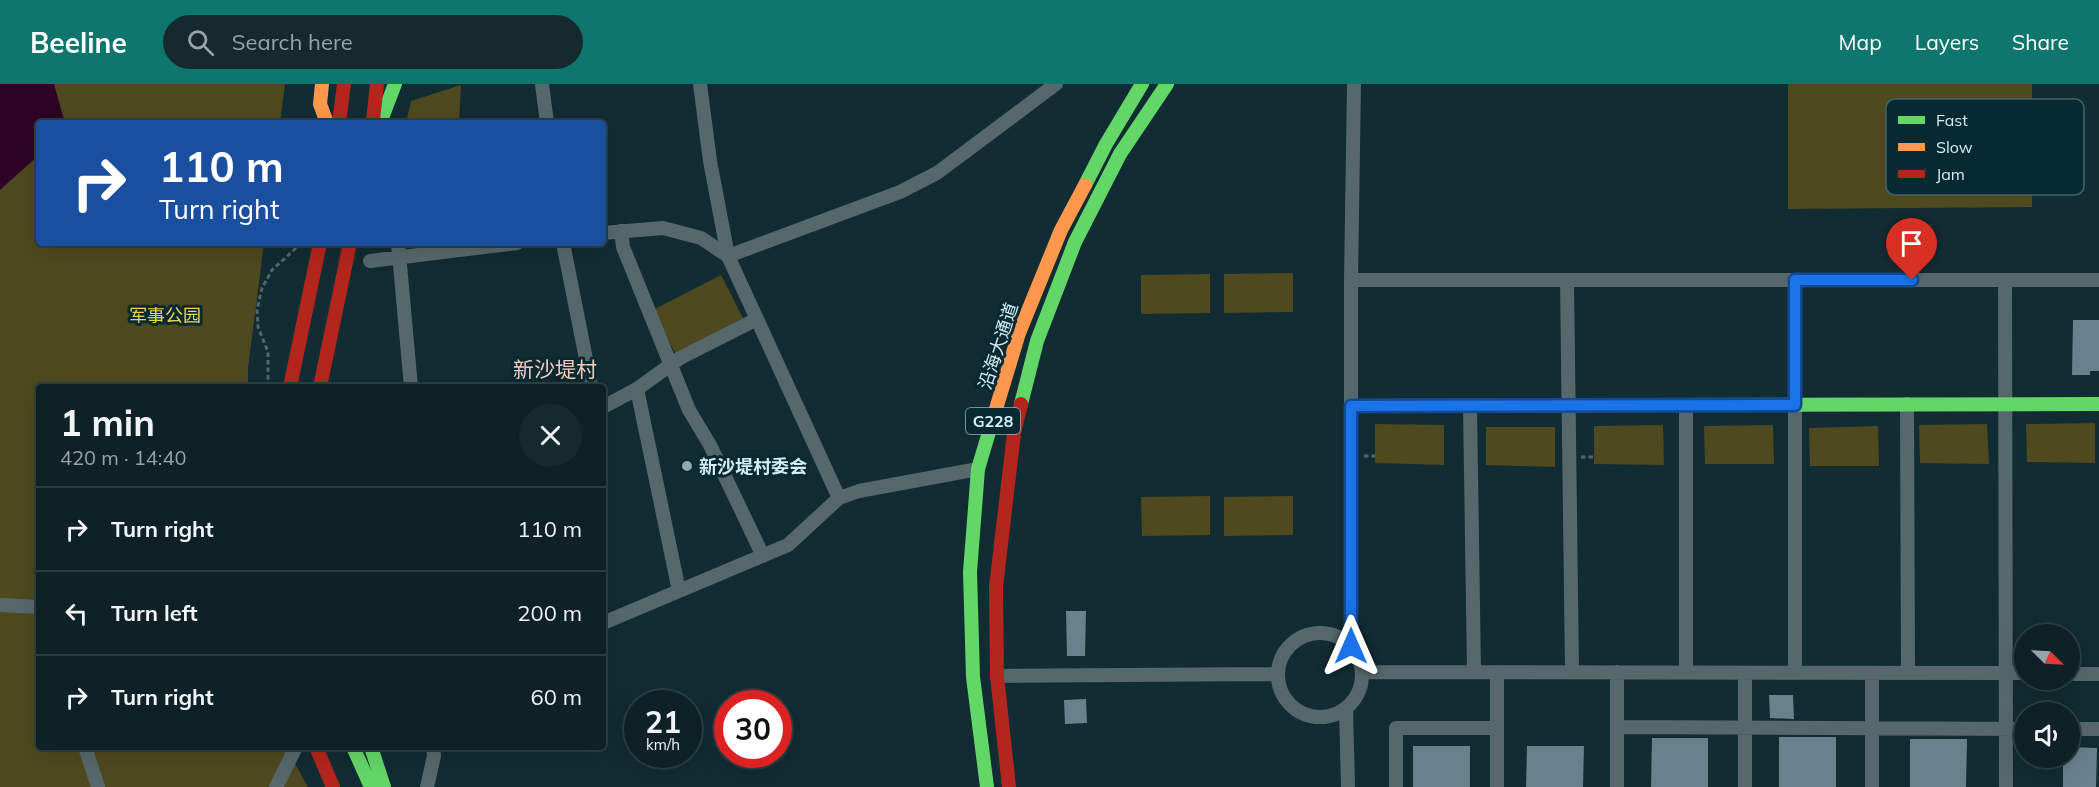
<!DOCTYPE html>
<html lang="en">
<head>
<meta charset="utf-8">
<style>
	:root { --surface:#0d2126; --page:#16292e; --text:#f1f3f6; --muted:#9aa3a7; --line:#2d3e43; --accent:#0f766e }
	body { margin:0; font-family:Mulish,"Noto Sans SC",sans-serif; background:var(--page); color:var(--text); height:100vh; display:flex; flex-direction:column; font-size:22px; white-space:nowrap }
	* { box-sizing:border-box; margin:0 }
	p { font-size:20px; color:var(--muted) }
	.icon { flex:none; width:33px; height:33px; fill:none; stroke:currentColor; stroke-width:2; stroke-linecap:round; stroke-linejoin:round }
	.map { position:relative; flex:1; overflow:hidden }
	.details { position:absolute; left:36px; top:300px; width:570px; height:366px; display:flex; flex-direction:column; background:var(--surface); border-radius:6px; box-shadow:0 6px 24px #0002,0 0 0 2px var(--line) }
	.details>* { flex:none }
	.hud { position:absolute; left:36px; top:36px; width:570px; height:126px; border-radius:6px; box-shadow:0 6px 24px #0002,0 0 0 2px var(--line); background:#1a4fa0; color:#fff; overflow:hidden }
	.needle { width:39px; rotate:114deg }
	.buttons { position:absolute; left:2014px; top:540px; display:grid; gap:12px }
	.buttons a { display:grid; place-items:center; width:66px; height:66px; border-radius:50%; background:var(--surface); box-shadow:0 6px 24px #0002,0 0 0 2px var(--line); font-size:30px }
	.speed { position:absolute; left:624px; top:606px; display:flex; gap:12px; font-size:30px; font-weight:700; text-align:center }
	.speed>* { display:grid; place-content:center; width:78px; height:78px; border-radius:50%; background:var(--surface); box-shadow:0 6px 24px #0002,0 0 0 2px var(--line); line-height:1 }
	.speed small { font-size:15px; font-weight:400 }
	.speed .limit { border:9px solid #d22; background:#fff; color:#111 }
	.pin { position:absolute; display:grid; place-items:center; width:51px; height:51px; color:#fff; margin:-62px -26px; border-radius:50% 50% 50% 0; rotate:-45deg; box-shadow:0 0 6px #0007 }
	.pin .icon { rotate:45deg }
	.me { position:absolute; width:66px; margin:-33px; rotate:0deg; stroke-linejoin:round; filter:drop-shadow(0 0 4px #0008) }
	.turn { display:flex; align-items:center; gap:21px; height:126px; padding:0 24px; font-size:27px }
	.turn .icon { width:78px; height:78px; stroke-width:2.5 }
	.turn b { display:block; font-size:42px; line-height:51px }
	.round { display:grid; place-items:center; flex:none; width:63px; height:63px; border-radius:32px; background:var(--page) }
	.headline { display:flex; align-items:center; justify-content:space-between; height:102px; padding:0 24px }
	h1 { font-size:36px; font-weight:700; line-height:45px }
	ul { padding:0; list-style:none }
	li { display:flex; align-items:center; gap:18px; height:84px; padding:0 24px; border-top:2px solid var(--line) }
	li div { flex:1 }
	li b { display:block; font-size:22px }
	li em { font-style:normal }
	header { display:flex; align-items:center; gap:36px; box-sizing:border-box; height:84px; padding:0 30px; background:var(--accent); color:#fff }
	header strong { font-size:28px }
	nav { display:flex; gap:33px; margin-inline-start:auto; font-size:21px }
	.search { width:420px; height:54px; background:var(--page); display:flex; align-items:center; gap:15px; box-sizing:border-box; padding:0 21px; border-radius:33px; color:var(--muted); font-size:22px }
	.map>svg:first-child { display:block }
</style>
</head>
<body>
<header>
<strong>Beeline</strong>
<div class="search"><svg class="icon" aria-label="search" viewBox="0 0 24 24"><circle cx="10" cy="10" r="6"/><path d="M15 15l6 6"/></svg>Search here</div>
<nav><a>Map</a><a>Layers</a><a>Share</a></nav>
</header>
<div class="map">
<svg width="2099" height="703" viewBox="0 0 2099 703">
	<rect width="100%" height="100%" fill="#112c32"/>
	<path fill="#4e491e" d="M 25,0 L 285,0 L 280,39 L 39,39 L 39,159 L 264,159 L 248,284 L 248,303 L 39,303 L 39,663 L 286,663 L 308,703 L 0,703 L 0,82 Z
		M 1788,0 L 2032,0 L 2032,123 L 1788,125 Z
		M 461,1 L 459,39 L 406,39 L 411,17 Z
		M 1293,189 L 1293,228 L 1224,229 L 1224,190 Z
		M 1210,190 L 1210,229 L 1141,230 L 1141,191 Z
		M 721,191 L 743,234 L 675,269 L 653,226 Z
		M 2095,339 L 2095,379 L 2027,378 L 2026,340 Z
		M 1375,340 L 1444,341 L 1444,381 L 1375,379 Z
		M 1987,340 L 1989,380 L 1920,379 L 1919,341 Z
		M 1663,341 L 1664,381 L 1594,380 L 1594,342 Z
		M 1773,341 L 1774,380 L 1705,380 L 1704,342 Z
		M 1878,342 L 1879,382 L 1810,382 L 1809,344 Z
		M 1486,343 L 1555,343 L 1555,383 L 1486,381 Z
		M 1210,412 L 1210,451 L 1142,452 L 1141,413 Z
		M 1293,412 L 1293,451 L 1224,452 L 1224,413 Z"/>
	<path fill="#2d0428" d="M 0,0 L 54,0 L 65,39 L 39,39 L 39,71 L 0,106 Z"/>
	<path fill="#68828d" d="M 2073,236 L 2099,236 L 2099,287 L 2090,287 L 2090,291 L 2072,291 Z
		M 1066,527 L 1086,527 L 1085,572 L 1067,572 Z
		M 1769,611 L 1793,611 L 1794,635 L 1770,634 Z
		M 1086,615 L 1087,639 L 1065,640 L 1064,616 Z
		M 1779,653 L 1836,653 L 1836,703 L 1779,703 Z
		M 1652,654 L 1708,654 L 1708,703 L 1651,703 Z
		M 1910,655 L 1967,655 L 1966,703 L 1910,703 Z
		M 1413,662 L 1470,662 L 1470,703 L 1413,703 Z
		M 1527,662 L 1584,662 L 1583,703 L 1526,703 Z
		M 2070,663 L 2097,664 L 2096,703 L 2063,703 L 2063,674 L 2070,674 Z"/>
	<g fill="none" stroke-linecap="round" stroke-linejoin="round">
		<path stroke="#54666a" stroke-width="3" stroke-dasharray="4.5 3" stroke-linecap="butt" d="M 268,303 L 268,268 L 258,243 L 257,226 L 262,204 L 272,186 L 295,165 L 297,159
			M 1364,372 L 1375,372
			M 1581,373 L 1594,373"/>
		<path stroke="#57686c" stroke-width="14" d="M 542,0 L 547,39
			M 700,0 L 710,77 L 728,172 L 839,414
			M 621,147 L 623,163 L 689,326 L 710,361 L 763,472
			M 603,149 L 663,144 L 701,154 L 728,172 L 900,108 L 937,89 L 1056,0
			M 398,159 L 411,303
			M 563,159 L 590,295 L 589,303
			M 370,177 L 517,159
			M 1351,196 L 2099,196
			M 1567,196 L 1572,588
			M 1795,196 L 1795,589
			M 2005,196 L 2006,703
			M 637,305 L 679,507
			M 1907,320 L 1908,589
			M 1470,322 L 1474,588
			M 603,323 L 637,305 L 680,274 L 757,235
			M 0,521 L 39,523
			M 603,539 L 788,461 L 839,414 L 859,407 L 978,385
			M1278 591a42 42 0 1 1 84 0a42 42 0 1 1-84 0Z
			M 1351,562 L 1351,196 L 1354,0
			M 1362,588 L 2025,589
			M 1617,588 L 1617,703
			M 1686,588 L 1686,321
			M 2070,590 L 2099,590
			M 997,592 L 1277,590
			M 1346,624 L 1348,703
			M 1617,643 L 2025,645
			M 2070,645 L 2099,645
			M 85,663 L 98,703
			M 276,703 L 296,663
			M 427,703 L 434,672 L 433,663
			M 1396,703 L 1396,644 L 1497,644
			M 1497,703 L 1497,588
			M 1745,703 L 1745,589
			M 1872,703 L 1872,589"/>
		<path stroke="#63d668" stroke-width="14" d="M 380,39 L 395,0
			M 1085,101 L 1106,60 L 1142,0
			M 1021,320 L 1037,257 L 1075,158 L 1120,70 L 1167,0
			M 1654,321 L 2099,320
			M 353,663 L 371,703
			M 371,663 L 384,703
			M 987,703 L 973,593 L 970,488 L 978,385 L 992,338"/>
		<path stroke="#ff974d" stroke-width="14" d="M 322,0 L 320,20 L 327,39
			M 1351,322 L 1654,321
			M 992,338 L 1019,249 L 1061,146 L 1085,101"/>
		<path stroke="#b3261e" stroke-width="14" d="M 373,36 L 377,0
			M 339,39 L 344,0
			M 290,303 L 320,159
			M 320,303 L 350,159
			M 316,663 L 333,703
			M 1009,703 L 997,592 L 996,503 L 1014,349 L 1021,320"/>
	</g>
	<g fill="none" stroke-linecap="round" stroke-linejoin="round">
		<defs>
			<path id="route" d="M 1351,562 L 1351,322 L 1795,321 L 1795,196 L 1912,196"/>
		</defs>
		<use href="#route" stroke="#114b97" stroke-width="15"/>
		<use href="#route" stroke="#1a73e8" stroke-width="10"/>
	</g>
	<circle fill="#91a9b0" stroke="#062932" stroke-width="2" cx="687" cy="382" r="6"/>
	<g text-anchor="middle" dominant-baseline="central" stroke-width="6" stroke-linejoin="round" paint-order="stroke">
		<rect fill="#062932" stroke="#98b2ba" stroke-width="1.5" x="966" y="324" width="54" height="26" rx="4.5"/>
		<g font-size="16" font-weight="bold" fill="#d6edf4">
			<text x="993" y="337">G228</text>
		</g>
		<g font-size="18" fill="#edd354" stroke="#062932">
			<text x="165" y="231">军事公园</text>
		</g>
		<g font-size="18" fill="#d6edf4" stroke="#062932">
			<text transform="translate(998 262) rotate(-72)">沿海大通道</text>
		</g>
		<g font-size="18" font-weight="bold" fill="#d6edf4" stroke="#062932" text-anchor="start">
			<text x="699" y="382">新沙堤村委会</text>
		</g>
		<g font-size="21" fill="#ffcdbe" stroke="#062932">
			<text x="555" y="285">新沙堤村</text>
		</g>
	</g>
	<rect x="1886" y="15" width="198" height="96" rx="9" fill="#062932" stroke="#44646c" stroke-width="1.5"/>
	<rect x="1898" y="32" width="27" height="8" fill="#63d668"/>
	<rect x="1898" y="59" width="27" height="8" fill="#ff974d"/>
	<rect x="1898" y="86" width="27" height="8" fill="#b3261e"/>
	<g font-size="16" fill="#d6edf4">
		<text x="1936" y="42">Fast</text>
		<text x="1936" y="69">Slow</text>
		<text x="1936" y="96">Jam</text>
	</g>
</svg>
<div class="buttons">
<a><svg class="needle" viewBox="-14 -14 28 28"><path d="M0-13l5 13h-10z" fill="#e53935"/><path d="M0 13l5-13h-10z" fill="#9aa3a7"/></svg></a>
<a><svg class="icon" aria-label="sound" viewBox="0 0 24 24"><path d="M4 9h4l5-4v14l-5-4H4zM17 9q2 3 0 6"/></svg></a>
</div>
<div class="speed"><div>21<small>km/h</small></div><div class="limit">30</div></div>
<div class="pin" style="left:1912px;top:196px;background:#d93025"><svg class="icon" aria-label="arrive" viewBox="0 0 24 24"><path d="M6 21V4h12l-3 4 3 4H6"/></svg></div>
<svg class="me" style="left:1351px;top:562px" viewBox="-20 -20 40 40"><path d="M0-17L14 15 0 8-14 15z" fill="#1a73e8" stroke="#fff" stroke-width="4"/></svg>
<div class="hud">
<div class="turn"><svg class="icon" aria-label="right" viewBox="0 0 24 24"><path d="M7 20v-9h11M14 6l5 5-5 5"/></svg><div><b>110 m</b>Turn right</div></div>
</div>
<section class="details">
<div class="headline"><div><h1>1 min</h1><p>420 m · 14:40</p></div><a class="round"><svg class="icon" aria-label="close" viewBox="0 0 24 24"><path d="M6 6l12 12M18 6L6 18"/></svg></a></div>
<ul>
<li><svg class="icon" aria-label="right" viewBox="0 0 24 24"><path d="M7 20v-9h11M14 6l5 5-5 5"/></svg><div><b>Turn right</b></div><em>110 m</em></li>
<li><svg class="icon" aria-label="left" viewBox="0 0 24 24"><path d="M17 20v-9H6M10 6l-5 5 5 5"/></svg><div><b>Turn left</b></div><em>200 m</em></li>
<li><svg class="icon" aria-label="right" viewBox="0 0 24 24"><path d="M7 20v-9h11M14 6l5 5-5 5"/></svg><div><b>Turn right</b></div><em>60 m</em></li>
</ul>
</section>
</div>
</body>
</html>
